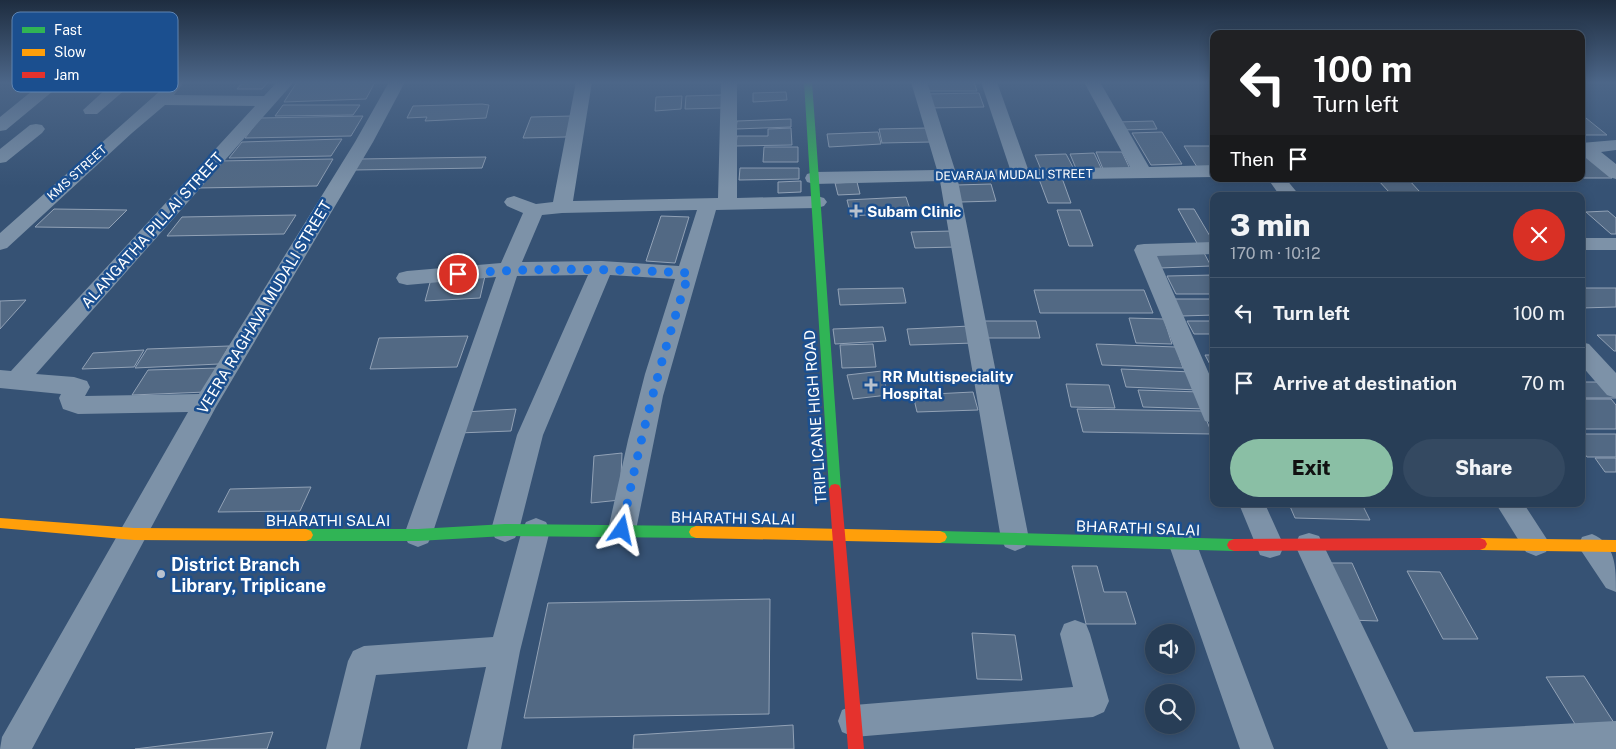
<!DOCTYPE html>
<html lang="en">
<head>
<meta charset="utf-8">
<style>
	:root { --surface:#283e57; --page:#344961; --text:#f1f3f6; --muted:#a5aeba; --line:#44576d; --accent:#8abfa5 }
	body { margin:0; font-family:"Public Sans",sans-serif; background:var(--page); color:var(--text); height:100vh; display:flex; flex-direction:column; font-size:19px; white-space:nowrap }
	* { box-sizing:border-box; margin:0 }
	p { font-size:16px; color:var(--muted) }
	.icon { flex:none; width:28px; height:28px; fill:none; stroke:currentColor; stroke-width:2; stroke-linecap:round; stroke-linejoin:round }
	.map { position:relative; flex:1; overflow:hidden }
	.side { position:absolute; left:1210px; top:192px; width:375px; height:315px; display:flex; flex-direction:column; background:var(--surface); border-radius:10px; box-shadow:0 2px 12px #0003,0 0 0 1px var(--line) }
	.side>* { flex:none }
	.top-card { position:absolute; left:1210px; top:30px; width:375px; height:152px; border-radius:10px; box-shadow:0 2px 12px #0003,0 0 0 1px var(--line); background:#202124; color:#fff; overflow:hidden }
	.buttons { position:absolute; left:1145px; top:624px; display:grid; gap:10px }
	.buttons a { display:grid; place-items:center; width:50px; height:50px; border-radius:50%; background:var(--surface); box-shadow:0 2px 12px #0003,0 0 0 1px var(--line); font-size:25px }
	.pin { position:absolute; display:grid; place-items:center; width:42px; height:42px; color:#fff; margin:-21px; border:2px solid #fff; border-radius:50%; box-shadow:0 1px 5px #0007 }
	.me { position:absolute; width:55px; margin:-28px; rotate:11deg; stroke-linejoin:round; filter:drop-shadow(0 0 4px #0008) }
	.turn { display:flex; align-items:center; gap:18px; height:105px; padding:0 20px; font-size:22px }
	.turn .icon { width:65px; height:65px; stroke-width:2.5 }
	.turn b { display:block; font-size:35px; line-height:42px }
	.then { display:flex; align-items:center; height:48px; padding:0 20px; background:#0003; gap:10px; font-size:19px }
	.round { display:grid; place-items:center; flex:none; width:52px; height:52px; border-radius:26px; background:var(--page) }
	.overview { display:flex; align-items:center; justify-content:space-between; height:85px; padding:0 20px }
	h1 { font-size:30px; font-weight:800; line-height:38px }
	.cta { display:flex; gap:10px; margin-top:auto; padding:10px 20px }
	.cta a { flex:1; height:58px; border-radius:30px; background:var(--accent); color:#111; font-size:20px; font-weight:800; line-height:58px; text-align:center }
	.cta a+a { background:var(--page); color:var(--text) }
	ul { padding:0; list-style:none }
	li { display:flex; align-items:center; gap:15px; height:70px; padding:0 20px; border-top:1px solid var(--line) }
	li div { flex:1 }
	li b { display:block; font-size:19px }
	li em { font-style:normal }
	.map>svg:first-child { display:block }
</style>
</head>
<body>
<div class="map">
<svg width="1616" height="749" viewBox="0 0 1616 749">
	<rect width="100%" height="100%" fill="#365274"/>
	<path fill="#526984" stroke="#92a2b6" d="M 243,82 L 268,82 L 262,89 L 237,89 Z
		M 297,82 L 375,82 L 366,99 L 284,102 Z
		M 922,82 L 974,82 L 977,91 L 924,91 Z
		M 786,92 L 787,100 L 753,102 L 753,93 Z
		M 979,93 L 984,107 L 928,108 L 924,94 Z
		M 722,95 L 722,108 L 685,109 L 686,96 Z
		M 682,96 L 681,109 L 655,111 L 656,97 Z
		M 482,104 L 489,105 L 486,118 L 425,121 L 427,117 L 407,118 L 413,106 Z
		M 283,105 L 360,105 L 353,115 L 275,116 Z
		M 1581,114 L 1607,135 L 1581,135 Z
		M 363,116 L 351,136 L 245,138 L 260,118 Z
		M 572,116 L 566,137 L 523,138 L 531,117 Z
		M 791,119 L 791,127 L 736,129 L 737,121 Z
		M 1153,121 L 1157,129 L 1123,130 L 1118,122 Z
		M 791,128 L 792,145 L 736,146 L 737,136 L 768,136 L 768,129 Z
		M 927,128 L 931,142 L 882,143 L 879,129 Z
		M 878,132 L 881,144 L 829,147 L 827,134 Z
		M 1162,132 L 1182,164 L 1151,165 L 1132,133 Z
		M 342,139 L 331,156 L 229,158 L 242,142 Z
		M 1184,146 L 1214,146 L 1214,167 L 1197,167 Z
		M 764,147 L 798,147 L 798,162 L 763,162 Z
		M 1096,152 L 1122,152 L 1130,169 L 1103,169 Z
		M 1094,153 L 1102,170 L 1077,171 L 1070,154 Z
		M 1066,154 L 1075,171 L 1042,172 L 1035,155 Z
		M 1581,155 L 1586,155 L 1612,178 L 1581,178 Z
		M 486,157 L 482,168 L 353,170 L 359,159 Z
		M 333,159 L 317,186 L 197,188 L 218,161 Z
		M 740,168 L 799,168 L 799,179 L 739,180 Z
		M 1062,178 L 1071,203 L 1048,203 L 1039,179 Z
		M 1377,179 L 1408,179 L 1420,192 L 1390,193 Z
		M 801,181 L 801,192 L 778,193 L 778,182 Z
		M 857,182 L 860,194 L 838,195 L 835,183 Z
		M 991,184 L 996,201 L 961,202 L 956,185 Z
		M 1422,192 L 1426,196 L 1389,196 L 1387,194 Z
		M 906,197 L 911,212 L 851,216 L 847,200 Z
		M 54,209 L 127,210 L 109,228 L 35,227 Z
		M 1178,209 L 1194,209 L 1214,243 L 1198,245 Z
		M 1057,210 L 1080,210 L 1093,246 L 1069,246 Z
		M 1608,211 L 1616,218 L 1616,234 L 1611,234 L 1586,212 Z
		M 296,215 L 284,234 L 167,236 L 182,217 Z
		M 661,216 L 689,217 L 675,263 L 646,261 Z
		M 952,231 L 956,247 L 915,248 L 911,232 Z
		M 1203,251 L 1211,266 L 1160,268 L 1153,253 Z
		M 1214,275 L 1214,294 L 1176,294 L 1167,276 Z
		M 485,276 L 480,298 L 425,301 L 431,279 Z
		M 903,288 L 906,303 L 840,305 L 838,289 Z
		M 1581,288 L 1616,288 L 1616,307 L 1581,308 Z
		M 1034,290 L 1144,290 L 1153,313 L 1040,313 Z
		M 1174,299 L 1214,299 L 1214,315 L 1182,316 Z
		M 26,300 L 0,329 L 0,301 Z
		M 1129,318 L 1164,319 L 1172,344 L 1136,343 Z
		M 975,321 L 1036,321 L 1040,338 L 978,338 Z
		M 1187,321 L 1214,321 L 1214,334 L 1194,334 Z
		M 970,326 L 974,343 L 910,345 L 907,329 Z
		M 883,327 L 886,341 L 835,344 L 833,329 Z
		M 1597,335 L 1616,335 L 1616,351 L 1614,351 Z
		M 468,336 L 457,367 L 370,369 L 379,338 Z
		M 873,344 L 876,367 L 842,368 L 840,345 Z
		M 1096,344 L 1176,347 L 1183,368 L 1102,365 Z
		M 229,346 L 219,364 L 135,368 L 147,349 Z
		M 144,350 L 134,367 L 82,369 L 93,353 Z
		M 1205,355 L 1214,355 L 1214,372 Z
		M 220,368 L 206,392 L 132,395 L 148,370 Z
		M 1121,369 L 1192,372 L 1198,390 L 1126,387 Z
		M 882,371 L 888,395 L 853,399 L 847,375 Z
		M 1581,382 L 1607,382 L 1616,392 L 1616,398 L 1581,398 Z
		M 1066,384 L 1109,385 L 1115,408 L 1071,407 Z
		M 1138,390 L 1200,392 L 1206,409 L 1143,407 Z
		M 973,392 L 978,410 L 917,412 L 913,395 Z
		M 1581,399 L 1611,399 L 1616,405 L 1616,429 L 1581,429 Z
		M 516,409 L 511,431 L 458,433 L 464,412 Z
		M 1077,409 L 1203,411 L 1212,434 L 1083,432 Z
		M 1581,434 L 1616,434 L 1616,457 L 1587,457 L 1581,449 Z
		M 622,453 L 620,500 L 591,503 L 594,456 Z
		M 1595,458 L 1616,458 L 1616,472 L 1605,472 Z
		M 311,487 L 300,511 L 218,512 L 230,489 Z
		M 1289,504 L 1362,504 L 1370,520 L 1295,518 Z
		M 1323,563 L 1352,563 L 1378,621 L 1348,620 Z
		M 1072,566 L 1097,566 L 1104,592 L 1126,592 L 1136,624 L 1086,624 Z
		M 1407,571 L 1440,572 L 1478,639 L 1443,639 Z
		M 770,599 L 769,714 L 524,718 L 548,603 Z
		M 972,633 L 1015,635 L 1022,680 L 977,679 Z
		M 1584,676 L 1616,726 L 1616,736 L 1583,737 L 1546,677 Z
		M 793,725 L 794,749 L 633,749 L 634,735 Z
		M 273,732 L 267,749 L 135,749 Z"/>
	<g fill="none" stroke-linecap="round" stroke-linejoin="round">
		<path fill="#7d92a8" fill-rule="evenodd" d="M 43,82 L 184,82 L 174,95 L 264,96 L 277,82 L 294,82 L 36,374 L 74,377 L 87,381 L 90,387 L 85,396 L 199,394 L 355,142 L 389,82 L 405,82 L 373,142 L 216,407 L 32,749 L 0,749 L 2,737 L 188,412 L 78,414 L 63,409 L 59,398 L 61,394 L 0,388 L 0,370 L 11,371 L 255,106 L 165,105 L 132,133 L 7,248 L 0,250 L 0,233 L 161,90 L 126,89 L 97,114 L 85,114 L 83,110 L 107,88 L 59,86 L 6,130 L 0,131 L 0,117 Z
			M 576,82 L 592,82 L 573,201 L 718,198 L 721,82 L 737,82 L 737,198 L 817,196 L 824,198 L 827,202 L 824,206 L 817,208 L 716,210 L 663,396 L 636,530 L 632,538 L 622,542 L 612,538 L 608,530 L 628,440 L 645,374 L 675,279 L 610,275 L 543,435 L 519,530 L 515,538 L 505,542 L 495,538 L 491,530 L 517,435 L 588,275 L 517,276 L 432,535 L 428,543 L 418,547 L 408,543 L 404,535 L 496,277 L 407,285 L 399,283 L 396,278 L 399,273 L 407,271 L 501,263 L 523,213 L 507,206 L 504,202 L 507,198 L 514,196 L 536,204 L 553,202 ZM 697,210 L 679,266 L 602,261 L 522,262 L 542,215 L 562,213 Z
			M 911,82 L 927,82 L 955,170 L 1010,169 L 981,82 L 997,82 L 1028,169 L 1130,167 L 1084,82 L 1100,82 L 1149,167 L 1214,165 L 1214,177 L 958,181 L 1029,539 L 1025,547 L 1015,551 L 1005,547 L 1001,539 L 940,181 L 814,184 L 807,182 L 805,178 L 807,174 L 814,172 L 937,170 Z
			M 36,124 L 42,125 L 45,129 L 42,133 L 6,162 L 0,163 L 0,149 L 30,125 Z
			M 1616,140 L 1616,150 L 1601,152 L 1616,164 L 1616,179 L 1609,177 L 1581,154 L 1581,143 Z
			M 1268,179 L 1286,179 L 1300,196 L 1280,196 Z
			M 1581,238 L 1616,238 L 1616,250 L 1581,250 Z
			M 1214,242 L 1214,254 L 1157,256 L 1214,385 L 1214,423 L 1205,421 L 1202,414 L 1134,250 L 1137,245 L 1144,244 Z
			M 1581,342 L 1589,344 L 1616,373 L 1616,398 L 1607,395 L 1581,365 Z
			M 1239,504 L 1265,504 L 1284,546 L 1280,555 L 1270,558 L 1260,555 Z
			M 1496,504 L 1524,504 L 1550,544 L 1546,552 L 1536,556 L 1526,552 Z
			M 536,518 L 546,522 L 550,530 L 520,651 L 501,749 L 467,749 L 486,667 L 376,675 L 360,749 L 326,749 L 348,661 L 353,651 L 364,646 L 493,637 L 522,530 L 526,522 Z
			M 1183,533 L 1193,536 L 1197,545 L 1274,749 L 1240,749 L 1169,545 L 1173,536 Z
			M 1309,533 L 1319,536 L 1414,732 L 1616,721 L 1616,749 L 1388,749 L 1295,545 L 1299,536 Z
			M 1592,534 C 1616,544 1616,567 1616,592 L 1606,588 L 1578,546 L 1582,537 Z
			M 1075,620 L 1086,624 L 1090,634 L 1109,701 L 1104,712 L 1093,717 L 854,737 L 842,732 L 838,721 L 842,710 L 854,705 L 1073,687 L 1060,634 L 1064,624 Z"/>
		<path fill="#30b455" fill-rule="evenodd" d="M 804,82 L 812,82 L 841,489 L 839,493 L 835,494 L 831,493 L 829,489 Z
			M 505,524 L 696,526 L 701,528 L 703,532 L 701,536 L 696,538 L 505,536 L 418,541 L 306,541 L 301,539 L 299,535 L 301,531 L 306,529 L 418,529 Z
			M 940,531 L 1234,539 L 1239,541 L 1241,545 L 1239,549 L 1234,551 L 940,543 L 935,541 L 933,537 L 935,533 Z"/>
		<path fill="#ff9f0a" fill-rule="evenodd" d="M 0,518 L 134,528 L 306,529 L 311,531 L 313,535 L 311,539 L 306,541 L 134,540 L 0,528 Z
			M 696,526 L 940,531 L 945,533 L 947,537 L 945,541 L 940,543 L 696,538 L 691,536 L 689,532 L 691,528 Z
			M 1480,538 L 1616,540 L 1616,552 L 1480,550 L 1475,548 L 1473,544 L 1475,540 Z"/>
		<path fill="#e5322d" fill-rule="evenodd" d="M 835,484 L 839,485 L 841,489 L 864,749 L 848,749 L 829,489 L 831,485 Z
			M 1480,538 L 1485,540 L 1487,544 L 1485,548 L 1480,550 L 1234,551 L 1229,549 L 1227,545 L 1229,541 L 1234,539 Z"/>
	</g>
	<linearGradient id="sky" x2="0" y2="1"><stop stop-color="#1e2d40"/><stop offset="0.44" stop-color="#4c6688"/><stop offset="1" stop-color="#4c6688" stop-opacity="0"/></linearGradient>
	<rect width="1616" height="187" fill="url(#sky)"/>
	<g fill="none" stroke-linecap="round" stroke-linejoin="round">
		<path stroke="#1a73e8" stroke-width="9" stroke-dasharray="0 16.2" d="M 458,274 C 536,267 612,269 689,273 C 661,358 639,442 622,530"/>
	</g>
	<g fill="#b9c2ce" stroke="#1b4f8f" stroke-width="2">
		<path d="M853.5 203.5h5v5h5v5h-5v5h-5v-5h-5v-5h5z"/>
		<path d="M868.5 377.5h5v5h5v5h-5v5h-5v-5h-5v-5h5z"/>
		<circle cx="161" cy="574" r="5"/>
	</g>
	<g text-anchor="middle" dominant-baseline="central" stroke-width="5" stroke-linejoin="round" paint-order="stroke">
		<g font-size="12" fill="#fff" stroke="#1b4f8f">
			<text transform="translate(77 173) rotate(-42)">KMS STREET</text>
			<text transform="translate(1014 175) rotate(-1)">DEVARAJA MUDALI STREET</text>
		</g>
		<g font-size="15" font-weight="bold" fill="#fff" stroke="#1b4f8f" text-anchor="start">
			<text x="867" y="211">Subam Clinic</text>
			<text x="882" y="376">RR Multispeciality<tspan x="882" dy="17">Hospital</tspan></text>
		</g>
		<g font-size="15" fill="#fff" stroke="#1b4f8f">
			<text transform="translate(152 230) rotate(-48)">ALANGATHA PILLAI STREET</text>
			<text transform="translate(264 307) rotate(-59)">VEERA RAGHAVA MUDALI STREET</text>
			<text transform="translate(815 417) rotate(-94)">TRIPLICANE HIGH ROAD</text>
			<text transform="translate(733 518) rotate(1)">BHARATHI SALAI</text>
			<text x="328" y="520">BHARATHI SALAI</text>
			<text transform="translate(1138 528) rotate(2)">BHARATHI SALAI</text>
		</g>
		<g font-size="18" font-weight="bold" fill="#fff" stroke="#1b4f8f" text-anchor="start">
			<text x="171" y="564">District Branch<tspan x="171" dy="21">Library, Triplicane</tspan></text>
		</g>
	</g>
	<rect x="12" y="12" width="166" height="80" rx="8" fill="#1b4f8f" stroke="#5f84b1" stroke-width="1"/>
	<rect x="22" y="27" width="23" height="6" fill="#30b455"/>
	<rect x="22" y="49" width="23" height="7" fill="#ff9f0a"/>
	<rect x="22" y="72" width="23" height="6" fill="#e5322d"/>
	<g font-size="14" fill="#fff">
		<text x="54" y="35">Fast</text>
		<text x="54" y="57">Slow</text>
		<text x="54" y="80">Jam</text>
	</g>
</svg>
<div class="buttons">
<a><svg class="icon" aria-label="sound" viewBox="0 0 24 24"><path d="M4 9h4l5-4v14l-5-4H4zM17 9q2 3 0 6"/></svg></a>
<a><svg class="icon" aria-label="search" viewBox="0 0 24 24"><circle cx="10" cy="10" r="6"/><path d="M15 15l6 6"/></svg></a>
</div>
<div class="pin" style="left:458px;top:274px;background:#d93025"><svg class="icon" aria-label="arrive" viewBox="0 0 24 24"><path d="M6 21V4h12l-3 4 3 4H6"/></svg></div>
<svg class="me" style="left:622px;top:530px" viewBox="-20 -20 40 40"><path d="M0-17L14 15 0 8-14 15z" fill="#1a73e8" stroke="#fff" stroke-width="4"/></svg>
<div class="top-card">
<div class="turn"><svg class="icon" aria-label="left" viewBox="0 0 24 24"><path d="M17 20v-9H6M10 6l-5 5 5 5"/></svg><div><b>100 m</b>Turn left</div></div>
<div class="then">Then<svg class="icon" aria-label="arrive" viewBox="0 0 24 24"><path d="M6 21V4h12l-3 4 3 4H6"/></svg></div>
</div>
<section class="side">
<div class="overview"><div><h1>3 min</h1><p>170 m · 10:12</p></div><a class="round" style="background:#d93025;color:#fff"><svg class="icon" aria-label="close" viewBox="0 0 24 24"><path d="M6 6l12 12M18 6L6 18"/></svg></a></div>
<ul>
<li><svg class="icon" aria-label="left" viewBox="0 0 24 24"><path d="M17 20v-9H6M10 6l-5 5 5 5"/></svg><div><b>Turn left</b></div><em>100 m</em></li>
<li><svg class="icon" aria-label="arrive" viewBox="0 0 24 24"><path d="M6 21V4h12l-3 4 3 4H6"/></svg><div><b>Arrive at destination</b></div><em>70 m</em></li>
</ul>
<div class="cta"><a>Exit</a><a>Share</a></div>
</section>
</div>
</body>
</html>
